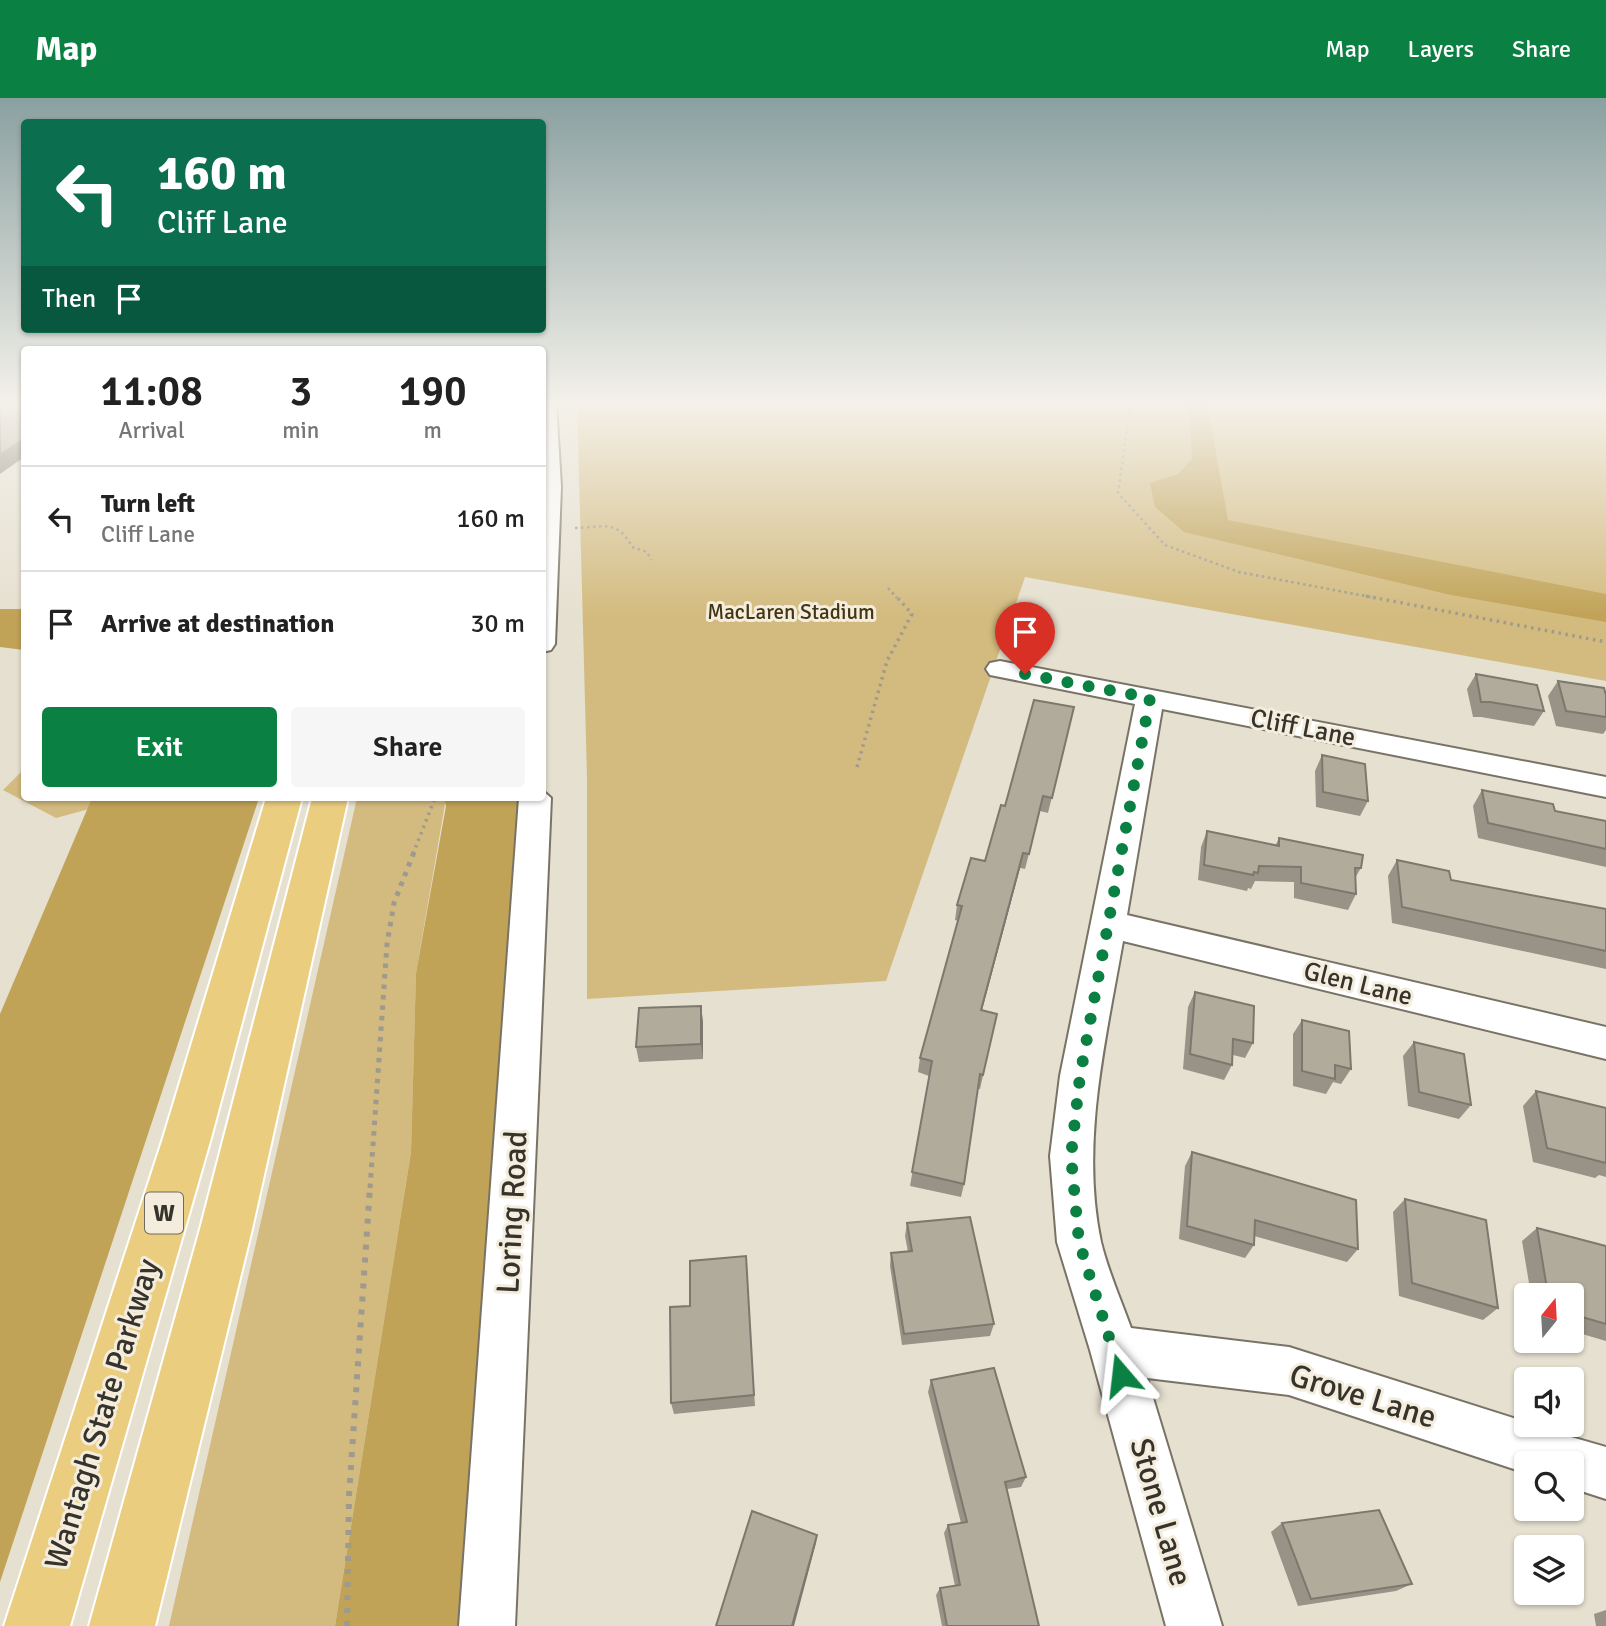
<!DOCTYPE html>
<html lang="en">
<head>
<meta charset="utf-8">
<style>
	:root { --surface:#fff; --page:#f6f6f6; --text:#222; --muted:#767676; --line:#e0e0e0; --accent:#0b8043 }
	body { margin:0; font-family:Signika,sans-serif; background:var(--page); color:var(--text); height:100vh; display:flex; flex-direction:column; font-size:26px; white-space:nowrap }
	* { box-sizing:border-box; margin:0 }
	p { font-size:23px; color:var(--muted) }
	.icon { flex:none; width:38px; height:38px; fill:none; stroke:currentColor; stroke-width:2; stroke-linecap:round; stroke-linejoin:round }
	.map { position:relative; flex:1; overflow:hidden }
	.details { position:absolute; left:21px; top:248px; width:525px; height:455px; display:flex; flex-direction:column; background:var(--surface); border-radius:7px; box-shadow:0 2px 5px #0004 }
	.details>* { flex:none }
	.top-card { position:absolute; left:21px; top:21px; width:525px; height:214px; border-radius:7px; box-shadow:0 2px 5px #0004; background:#0b6e4f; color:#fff; overflow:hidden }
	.needle { width:46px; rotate:18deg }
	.fabs { position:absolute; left:1514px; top:1185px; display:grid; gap:14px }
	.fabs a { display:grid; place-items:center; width:70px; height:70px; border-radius:7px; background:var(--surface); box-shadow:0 2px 5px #0004; font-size:35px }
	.pin { position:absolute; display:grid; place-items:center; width:60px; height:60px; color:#fff; margin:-72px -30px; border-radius:50% 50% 50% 0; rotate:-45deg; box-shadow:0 0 7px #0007 }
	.pin .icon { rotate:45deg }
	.me { position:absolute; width:77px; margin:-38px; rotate:343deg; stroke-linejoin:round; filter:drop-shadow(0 0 5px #0008) }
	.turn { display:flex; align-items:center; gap:24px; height:147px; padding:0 21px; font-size:32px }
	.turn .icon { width:91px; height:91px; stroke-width:2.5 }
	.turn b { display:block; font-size:49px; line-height:60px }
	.then { display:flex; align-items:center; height:66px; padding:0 21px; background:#0003; gap:14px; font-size:26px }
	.eta { display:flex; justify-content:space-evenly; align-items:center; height:119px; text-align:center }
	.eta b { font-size:42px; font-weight:600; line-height:49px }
	.action { display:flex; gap:14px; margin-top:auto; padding:14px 21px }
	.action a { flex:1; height:80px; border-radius:7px; background:var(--accent); color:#fff; font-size:28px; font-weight:600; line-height:80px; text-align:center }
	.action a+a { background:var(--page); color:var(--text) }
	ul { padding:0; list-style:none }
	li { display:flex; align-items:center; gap:21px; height:105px; padding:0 21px; border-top:2px solid var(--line) }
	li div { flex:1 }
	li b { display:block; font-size:26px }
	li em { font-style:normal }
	header { display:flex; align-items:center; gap:42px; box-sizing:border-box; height:98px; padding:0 35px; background:var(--accent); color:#fff }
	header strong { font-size:33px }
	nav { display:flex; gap:38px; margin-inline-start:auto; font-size:24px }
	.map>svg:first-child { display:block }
</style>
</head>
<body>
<header>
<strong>Map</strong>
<nav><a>Map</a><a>Layers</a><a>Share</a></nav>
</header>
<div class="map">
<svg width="1606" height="1528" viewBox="0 0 1606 1528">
	<rect width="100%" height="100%" fill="#e6e0d0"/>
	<path fill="#d3bb7f" d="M 577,304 L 1606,304 L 1606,583 L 1025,479 L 886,883 L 587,901 L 587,679 Z
		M 24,671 L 24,700 L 92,700 L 89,711 L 56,720 L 3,692 Z
		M 357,700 L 446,700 L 416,875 L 411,1054 L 335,1528 L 169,1528 Z"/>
	<path fill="#c1a357" d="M 1188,304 L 1207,304 L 1228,422 L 1606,496 L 1606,524 L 1451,497 L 1184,434 L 1155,409 L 1150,385 L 1178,376 L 1192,361 Z
		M 0,511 L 24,511 L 24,552 L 0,549 Z
		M 92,700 L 259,700 L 0,1484 L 0,916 Z
		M 444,700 L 521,700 L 472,1528 L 335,1528 L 411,1054 L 416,875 L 446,708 Z"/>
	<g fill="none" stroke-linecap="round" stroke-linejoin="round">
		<defs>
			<path id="minor" d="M 542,304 L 556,304 L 561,389 L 555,546 L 551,552 L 542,554 Z
				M 1000,563 L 1606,679 L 1606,699 L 1162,611 L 1127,817 L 1606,929 L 1606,961 L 1123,843 C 1106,941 1080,1045 1101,1144 C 1108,1173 1121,1202 1131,1230 L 1289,1249 L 1526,1324 L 1526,1326 L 1606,1349 L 1606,1401 L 1572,1390 L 1572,1365 L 1526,1365 L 1526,1375 L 1289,1297 L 1147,1280 L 1222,1528 L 1166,1528 L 1090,1252 L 1057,1144 L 1050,1058 L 1060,978 L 1135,606 L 990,577 L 986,571 L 990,565 Z
				M 542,692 L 551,700 L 515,1528 L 459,1528 L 519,700 L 542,700 Z"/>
			<path id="highway" d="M 266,700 L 302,700 L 211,1040 L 70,1528 L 4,1528 L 163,1040 Z
				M 312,700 L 348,700 L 252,1131 L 155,1528 L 89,1528 L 200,1131 Z"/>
		</defs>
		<use href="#minor" stroke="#797365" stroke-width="4"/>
		<use href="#highway" stroke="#fff" stroke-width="4"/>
		<path stroke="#9f9a8e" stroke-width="2.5" stroke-dasharray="2.5 3.5" stroke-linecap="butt" d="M 1131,304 L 1118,395 L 1165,447 L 1239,474 L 1376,500
			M 575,430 C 602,429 618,421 632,449 L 647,454 L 651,462
			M 888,490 L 897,500"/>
		<path stroke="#9f9a8e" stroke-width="3.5" stroke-dasharray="2.5 4.5" stroke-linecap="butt" d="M 1366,498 L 1606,544
			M 857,669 L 887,563 L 912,516 L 896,498
			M 413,756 L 435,700"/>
		<path stroke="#9f9a8e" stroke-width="5" stroke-dasharray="4.5 6" stroke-linecap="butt" d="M 370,1090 L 387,846 L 394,805 L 414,754"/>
		<path stroke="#9f9a8e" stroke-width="6" stroke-dasharray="5 8" stroke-linecap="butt" d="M 347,1528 L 349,1398 L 370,1089"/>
		<use href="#minor" fill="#fff" fill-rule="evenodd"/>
		<use href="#highway" fill="#ebcd7f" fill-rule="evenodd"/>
	</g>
	<path fill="#989386" d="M 1476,576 L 1544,613 L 1534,628 L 1481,619 L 1473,619 L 1467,591 Z
		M 1558,583 L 1606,597 L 1606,632 L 1603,636 L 1556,628 L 1548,598 Z
		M 1074,609 L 1048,715 L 1040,713 L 1025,771 L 1020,770 L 982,912 L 997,916 L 980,991 L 978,991 L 964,1086 L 961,1099 L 910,1088 L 929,978 L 918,974 L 920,960 L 958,823 L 955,822 L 957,807 L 985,763 L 1005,708 Z
		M 1322,657 L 1368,703 L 1360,718 L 1316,709 L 1315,673 Z
		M 1482,692 L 1555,713 L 1606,723 L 1606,769 L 1478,740 L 1473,708 Z
		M 1207,733 L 1275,748 L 1279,740 L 1361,770 L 1355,780 L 1356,796 L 1348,812 L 1294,800 L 1294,784 L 1255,783 L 1251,791 L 1248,790 L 1247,793 L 1198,782 L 1201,749 Z
		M 1397,762 L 1451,782 L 1606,811 L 1606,871 L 1392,825 L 1388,778 Z
		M 1195,894 L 1253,945 L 1245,960 L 1233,957 L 1232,967 L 1224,982 L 1183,971 L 1188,909 Z
		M 1302,922 L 1351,971 L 1341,986 L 1333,984 L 1326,996 L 1293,988 L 1293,936 Z
		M 703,923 L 703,961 L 639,964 L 636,949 Z
		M 1414,944 L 1471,1007 L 1459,1021 L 1408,1008 L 1403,958 Z
		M 1536,993 L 1606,1010 L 1606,1079 L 1599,1077 L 1595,1080 L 1533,1064 L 1523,1008 Z
		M 1192,1054 L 1358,1151 L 1347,1164 L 1254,1138 L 1254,1147 L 1245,1160 L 1179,1141 L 1185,1068 Z
		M 1405,1101 L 1498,1210 L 1483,1222 L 1399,1198 L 1393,1114 Z
		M 907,1125 L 994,1226 L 990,1238 L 902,1247 L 890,1168 L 891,1155 L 908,1154 L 905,1138 Z
		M 1537,1130 L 1606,1148 L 1606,1243 L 1572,1233 L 1572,1197 L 1531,1197 L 1522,1143 Z
		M 746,1158 L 755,1308 L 674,1316 L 671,1305 L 690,1208 Z
		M 931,1282 L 1026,1379 L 1021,1389 L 1007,1391 L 1039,1528 L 942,1528 L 936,1497 L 940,1490 L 955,1488 L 944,1435 L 948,1427 L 961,1425 L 928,1294 Z
		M 1282,1425 L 1412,1486 L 1396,1493 L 1298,1508 L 1271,1434 Z
		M 1606,1512 L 1606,1528 L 1596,1528 L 1594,1516 Z"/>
	<path fill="#7c786d" d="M 24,341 L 24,359 L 0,376 L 0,357 Z
		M 1023,755 L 1020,770 L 978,927 L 981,912 Z
		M 701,908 L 703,923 L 703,961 L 701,946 Z
		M 817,1437 L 816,1445 L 794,1528 L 792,1528 Z"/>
	<path fill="#b1ab9c" stroke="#7c786d" stroke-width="2" d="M 0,304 L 24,304 L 24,341 L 0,357 Z
		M 1476,576 L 1537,587 L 1544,613 L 1490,604 L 1481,604 Z
		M 1558,583 L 1604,590 L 1606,597 L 1606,619 L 1566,613 Z
		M 1034,602 L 1074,609 L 1052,700 L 1043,698 L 1029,756 L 1023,755 L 981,912 L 997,916 L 983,977 L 980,976 L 964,1086 L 912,1074 L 932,963 L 920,960 L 962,808 L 957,807 L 971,760 L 985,763 L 1001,707 L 1005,708 Z
		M 1322,657 L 1365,666 L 1368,703 L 1323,694 Z
		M 1482,692 L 1553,706 L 1555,713 L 1606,723 L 1606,751 L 1488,725 Z
		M 1207,733 L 1279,748 L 1279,740 L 1363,757 L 1361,770 L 1355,770 L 1356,796 L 1301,785 L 1301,769 L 1259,768 L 1258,775 L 1254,774 L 1253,777 L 1204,767 Z
		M 1397,762 L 1449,773 L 1451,782 L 1606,811 L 1606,853 L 1402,809 Z
		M 1195,894 L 1254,908 L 1253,945 L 1233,941 L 1232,967 L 1190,956 Z
		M 701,908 L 701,946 L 636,949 L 639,910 Z
		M 1302,922 L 1349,933 L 1351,971 L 1335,967 L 1335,981 L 1302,973 Z
		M 1414,944 L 1464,956 L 1471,1007 L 1419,994 Z
		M 1536,993 L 1606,1010 L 1606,1065 L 1547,1050 Z
		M 1192,1054 L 1356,1102 L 1358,1151 L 1255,1122 L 1254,1147 L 1187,1128 Z
		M 1405,1101 L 1486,1122 L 1498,1210 L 1412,1185 Z
		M 970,1119 L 994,1226 L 904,1236 L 891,1155 L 912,1153 L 907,1125 Z
		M 1537,1130 L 1606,1148 L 1606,1226 L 1572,1216 L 1572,1197 L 1548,1197 Z
		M 746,1158 L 754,1297 L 671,1305 L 670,1209 L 690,1208 L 690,1163 Z
		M 994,1270 L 1026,1379 L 1005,1384 L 1039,1528 L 947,1528 L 940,1490 L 960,1487 L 948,1427 L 967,1424 L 931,1282 Z
		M 1379,1412 L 1412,1486 L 1311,1501 L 1282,1425 Z
		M 752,1413 L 817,1437 L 792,1528 L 716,1528 Z"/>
	<linearGradient id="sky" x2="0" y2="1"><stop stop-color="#8aa0a0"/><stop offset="0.59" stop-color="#f4f1ea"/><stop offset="1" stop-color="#f4f1ea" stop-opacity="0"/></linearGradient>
	<rect width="1606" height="518" fill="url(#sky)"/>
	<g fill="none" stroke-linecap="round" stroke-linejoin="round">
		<path stroke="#0b8043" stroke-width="12" stroke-dasharray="0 21.6" d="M 1025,576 L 1150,600 L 1080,978 L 1071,1058 L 1079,1144 L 1121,1277"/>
	</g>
	<g text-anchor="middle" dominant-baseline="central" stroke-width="6" stroke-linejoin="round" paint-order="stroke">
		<g font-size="21" fill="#413513" stroke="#f4eddd">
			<text x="791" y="514">MacLaren Stadium</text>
		</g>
		<rect fill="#f4eddd" stroke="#6e6b61" stroke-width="2" x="145" y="1094.5" width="38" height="41" rx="5"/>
		<g font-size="24" font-weight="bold" fill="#35332c">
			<text x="164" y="1115">W</text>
		</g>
		<g font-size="26" fill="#35332c" stroke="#f4eddd">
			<text transform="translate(1303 630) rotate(11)">Cliff Lane</text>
			<text transform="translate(1358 886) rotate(14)">Glen Lane</text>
		</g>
		<g font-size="32" fill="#35332c" stroke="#f4eddd">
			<text transform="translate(512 1114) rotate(-87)">Loring Road</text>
			<text transform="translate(1363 1298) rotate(17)">Grove Lane</text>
			<text transform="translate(102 1316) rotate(-73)">Wantagh State Parkway</text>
			<text transform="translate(1161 1414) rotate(74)">Stone Lane</text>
		</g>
	</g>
</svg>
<div class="fabs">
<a><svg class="needle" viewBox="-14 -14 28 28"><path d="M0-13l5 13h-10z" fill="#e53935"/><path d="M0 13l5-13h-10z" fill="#767676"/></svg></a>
<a><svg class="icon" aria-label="sound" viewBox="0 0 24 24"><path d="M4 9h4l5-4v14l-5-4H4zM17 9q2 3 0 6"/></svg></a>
<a><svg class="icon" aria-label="search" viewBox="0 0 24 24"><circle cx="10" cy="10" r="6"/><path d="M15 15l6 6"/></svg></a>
<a><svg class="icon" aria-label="layers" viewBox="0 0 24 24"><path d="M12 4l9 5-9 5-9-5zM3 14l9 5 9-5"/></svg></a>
</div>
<div class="pin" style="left:1025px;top:576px;background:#d93025"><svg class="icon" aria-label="arrive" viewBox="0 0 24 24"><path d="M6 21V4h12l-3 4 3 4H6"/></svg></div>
<svg class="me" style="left:1121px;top:1277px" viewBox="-20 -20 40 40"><path d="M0-17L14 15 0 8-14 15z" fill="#0b8043" stroke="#fff" stroke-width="4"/></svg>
<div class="top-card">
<div class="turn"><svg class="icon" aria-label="left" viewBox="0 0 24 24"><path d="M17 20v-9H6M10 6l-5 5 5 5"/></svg><div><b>160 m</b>Cliff Lane</div></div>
<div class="then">Then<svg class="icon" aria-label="arrive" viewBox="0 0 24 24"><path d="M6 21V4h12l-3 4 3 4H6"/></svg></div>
</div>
<section class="details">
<div class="eta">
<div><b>11:08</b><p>Arrival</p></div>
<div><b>3</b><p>min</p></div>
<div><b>190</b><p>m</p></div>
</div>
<ul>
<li><svg class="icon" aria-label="left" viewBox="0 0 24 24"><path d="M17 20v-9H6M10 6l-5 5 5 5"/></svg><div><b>Turn left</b><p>Cliff Lane</p></div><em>160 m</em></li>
<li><svg class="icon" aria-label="arrive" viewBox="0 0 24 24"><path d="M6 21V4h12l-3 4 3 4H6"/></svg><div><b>Arrive at destination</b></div><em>30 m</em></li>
</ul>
<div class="action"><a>Exit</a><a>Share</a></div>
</section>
</div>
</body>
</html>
